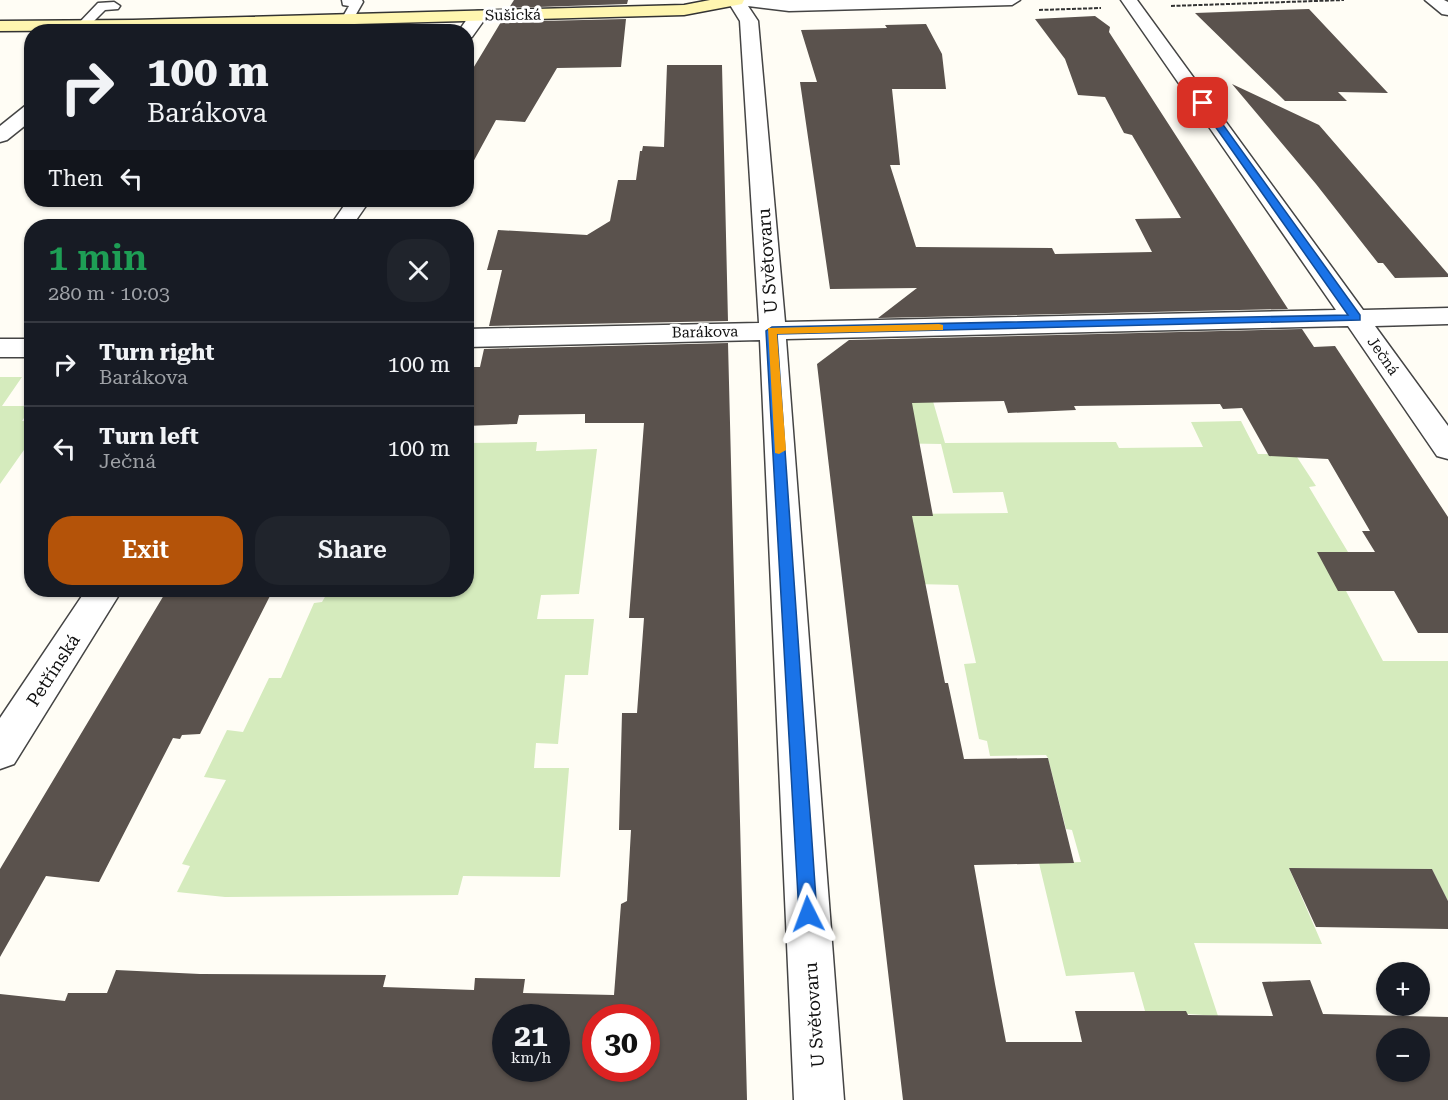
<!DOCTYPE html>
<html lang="en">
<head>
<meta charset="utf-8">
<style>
	:root { --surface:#171b24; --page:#20242c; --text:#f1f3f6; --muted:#9ea1a6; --line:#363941; --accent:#b45309 }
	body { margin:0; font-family:"Roboto Serif",serif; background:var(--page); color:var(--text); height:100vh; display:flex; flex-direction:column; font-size:22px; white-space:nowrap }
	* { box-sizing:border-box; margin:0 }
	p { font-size:20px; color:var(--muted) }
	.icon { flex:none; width:33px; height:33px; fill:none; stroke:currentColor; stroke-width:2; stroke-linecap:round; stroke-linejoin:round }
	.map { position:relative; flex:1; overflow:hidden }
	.details { position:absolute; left:24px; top:219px; width:450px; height:378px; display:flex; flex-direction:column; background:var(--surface); border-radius:24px; box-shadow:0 2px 4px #0004 }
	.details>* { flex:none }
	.banner { position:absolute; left:24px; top:24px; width:450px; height:183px; border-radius:24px; box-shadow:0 2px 4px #0004; background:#171b24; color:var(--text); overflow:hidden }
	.fabs { position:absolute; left:1376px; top:962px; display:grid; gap:12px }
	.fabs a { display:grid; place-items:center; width:54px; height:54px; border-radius:50%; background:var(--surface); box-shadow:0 2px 4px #0004; font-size:30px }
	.speed { position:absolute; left:492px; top:1004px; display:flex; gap:12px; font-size:30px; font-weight:700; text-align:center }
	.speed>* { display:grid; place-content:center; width:78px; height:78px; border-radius:50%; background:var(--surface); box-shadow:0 2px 4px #0004; line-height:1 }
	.speed small { font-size:15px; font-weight:400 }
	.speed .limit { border:9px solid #d22; background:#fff; color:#111 }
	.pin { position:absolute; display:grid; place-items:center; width:51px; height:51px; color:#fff; margin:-26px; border-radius:12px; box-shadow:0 3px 9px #0006 }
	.me { position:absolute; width:66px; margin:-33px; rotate:357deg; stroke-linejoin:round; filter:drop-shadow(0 0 4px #0008) }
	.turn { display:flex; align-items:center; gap:21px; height:126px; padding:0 24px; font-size:27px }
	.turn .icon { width:78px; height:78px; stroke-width:2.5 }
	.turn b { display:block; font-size:42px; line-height:51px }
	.then { display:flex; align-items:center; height:57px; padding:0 24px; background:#0003; gap:12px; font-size:22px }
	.round { display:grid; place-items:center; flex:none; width:63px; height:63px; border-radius:24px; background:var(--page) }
	.summary { display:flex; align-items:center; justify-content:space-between; height:102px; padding:0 24px }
	h1 { font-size:36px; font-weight:600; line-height:45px; color:#1e9e55 }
	.button { display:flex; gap:12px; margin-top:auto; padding:12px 24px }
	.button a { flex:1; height:69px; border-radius:24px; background:var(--accent); color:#fff; font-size:24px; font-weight:600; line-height:69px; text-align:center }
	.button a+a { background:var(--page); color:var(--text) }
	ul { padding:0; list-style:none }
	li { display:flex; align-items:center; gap:18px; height:84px; padding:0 24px; border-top:2px solid var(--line) }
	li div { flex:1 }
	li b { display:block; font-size:22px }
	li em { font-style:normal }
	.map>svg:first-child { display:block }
</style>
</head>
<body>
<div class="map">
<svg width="1448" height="1100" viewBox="0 0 1448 1100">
	<rect width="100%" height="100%" fill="#fffdf5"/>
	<path fill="#d5ebbd" d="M 920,356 L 945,443 L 1116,442 L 1119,448 L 1203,447 L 1191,422 L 1241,421 L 1258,454 L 1295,454 L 1316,486 L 1309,487 L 1348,552 L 1318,552 L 1346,591 L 1383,661 L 1448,661 L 1448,901 L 1432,869 L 1289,868 L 1322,944 L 1194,943 L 1218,1016 L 1145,1011 L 1134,972 L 1066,976 L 1039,863 L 1081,862 L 1072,830 L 1066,829 L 1048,758 L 1046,755 L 990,756 L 987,741 L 979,739 L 964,664 L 976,663 L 958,585 L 915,584 L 902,514 L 1008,513 L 1003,492 L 953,493 L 941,444 L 880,443 Z
		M 0,377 L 22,377 L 2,406 L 25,406 L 31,396 L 31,407 L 22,421 L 31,421 L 31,440 L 0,484 Z
		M 537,442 L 536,451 L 597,449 L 579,594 L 541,595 L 537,619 L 594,619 L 588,675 L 565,675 L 558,744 L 536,743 L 534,768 L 569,768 L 560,877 L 463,876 L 458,895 L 225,897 L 177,892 L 190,866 L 182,864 L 226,780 L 204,777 L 227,730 L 243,732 L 269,678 L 281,678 L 314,603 L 322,602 L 329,590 L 466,590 L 467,443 Z"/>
	<path fill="#5a524d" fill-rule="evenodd" d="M 514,0 L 628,0 L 627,4 L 509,8 Z
		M 1309,9 L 1388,93 L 1338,92 L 1347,101 L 1285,101 L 1195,13 Z
		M 1095,16 L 1110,27 L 1109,32 L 1288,309 L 878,318 L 917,288 L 830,289 L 800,82 L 817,82 L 801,30 L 887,28 L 885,25 L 926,24 L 942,54 L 946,89 L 892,89 L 900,165 L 890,165 L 916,247 L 1052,248 L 1055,254 L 1152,252 L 1135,219 L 1181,218 L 1132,135 L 1124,133 L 1105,97 L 1078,95 L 1065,59 L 1035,19 Z
		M 626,19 L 621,67 L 557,68 L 525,122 L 496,120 L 466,175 L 466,80 L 501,22 Z
		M 667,65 L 722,65 L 728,321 L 489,326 L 502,270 L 487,270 L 498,230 L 587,235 L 610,221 L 618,180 L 636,180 L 640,151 L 642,151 L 643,146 L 664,147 Z
		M 1232,84 L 1319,125 L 1448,274 L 1448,277 L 1395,278 L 1383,263 L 1378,263 L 1316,184 Z
		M 1302,329 L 1314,347 L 1335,346 L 1448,517 L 1448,633 L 1418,633 L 1394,591 L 1338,591 L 1317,552 L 1375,552 L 1362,531 L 1370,531 L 1328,459 L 1269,456 L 1242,408 L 1223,409 L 1220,404 L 1074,406 L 1076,410 L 1008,413 L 1004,401 L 912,403 L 933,516 L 912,516 L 945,683 L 948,683 L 964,759 L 1048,758 L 1074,863 L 974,865 L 995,984 L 1006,1042 L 1082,1042 L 1075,1011 L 1186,1011 L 1188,1015 L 1273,1016 L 1262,982 L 1310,980 L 1323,1014 L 1448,1017 L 1448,1100 L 903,1100 L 817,364 L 849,340 ZM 1386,1038 L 1419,1038 L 1419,1071 L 1386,1071 Z
		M 728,343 L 747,1100 L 0,1100 L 0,994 L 65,1001 L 68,993 L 107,993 L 116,970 L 200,974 L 386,975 L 383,987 L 474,990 L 475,978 L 525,979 L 523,993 L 614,995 L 621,904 L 627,901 L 631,830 L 619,830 L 622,713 L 637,713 L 644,618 L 629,618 L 644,423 L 585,423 L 585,414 L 519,415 L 517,424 L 466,426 L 466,367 L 480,367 L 484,349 ZM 506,1017 L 556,1017 L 556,1068 L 506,1068 ZM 596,1017 L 646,1017 L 646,1068 L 596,1068 Z
		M 167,590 L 273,590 L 200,734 L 182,735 L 180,739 L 173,738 L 99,882 L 46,876 L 0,957 L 0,869 Z
		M 1289,868 L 1432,869 L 1448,901 L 1448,929 L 1316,927 Z"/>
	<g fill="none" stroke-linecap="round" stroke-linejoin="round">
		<defs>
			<path id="lane" d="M 342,0 L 362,0 L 363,2 L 351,23 L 347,24 L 341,20 L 349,6 L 343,5 Z
				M 114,2 L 120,6 L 118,9 L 105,10 L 87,28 L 79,28 L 77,25 L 98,3 Z"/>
			<path id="street" d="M 727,0 L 1020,0 L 1012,5 L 789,11 L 748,6 L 758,21 L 785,322 L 1336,310 L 1121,0 L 1137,0 L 1363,310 L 1448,308 L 1448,324 L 1375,326 L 1448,426 L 1448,459 L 1437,456 L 1348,326 L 786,339 L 844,1100 L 794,1100 L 760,340 L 466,347 L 466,329 L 759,323 L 740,21 Z
				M 1425,0 L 1444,0 L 1448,2 L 1448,15 L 1442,14 Z
				M 478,11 L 484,12 L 487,16 L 472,37 L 466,38 L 466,32 L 458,32 L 472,12 Z
				M 32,104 L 32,120 L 7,140 L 0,142 L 0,126 L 25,106 Z
				M 348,200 L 370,200 L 352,226 L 330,226 Z
				M 0,339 L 32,339 L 32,357 L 0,357 Z
				M 86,590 L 122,590 L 14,764 L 0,769 L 0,718 Z"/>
			<path id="secondary" d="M 710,0 L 744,0 L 742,4 L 684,15 L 133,30 L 0,31 L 0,21 L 133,20 L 684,5 Z"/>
		</defs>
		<use href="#lane" stroke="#444" stroke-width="3"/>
		<use href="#street" stroke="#444" stroke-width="3"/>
		<use href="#secondary" stroke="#333" stroke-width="3"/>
		<path stroke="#333" stroke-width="2" stroke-dasharray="4 1.5" stroke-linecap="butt" d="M 1171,6 L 1344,0
			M 1039,10 L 1101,8"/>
		<use href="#lane" fill="#fff" fill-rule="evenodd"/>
		<use href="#street" fill="#fff" fill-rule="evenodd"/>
		<use href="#secondary" fill="#fff6b0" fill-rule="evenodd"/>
	</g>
	<path fill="#1a73e8" stroke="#114b97" stroke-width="1.5" d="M 1200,101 L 1206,101 L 1360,315 L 1360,320 L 777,334 L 817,914 L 814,920 L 808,923 L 801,920 L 799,914 L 766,331 L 772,327 L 1348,315 L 1200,105 Z"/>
	<path fill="#f59e0b" d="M 939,324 L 943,325 L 943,330 L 777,334 L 786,450 L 779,454 L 775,453 L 768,328 Z"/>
	<g text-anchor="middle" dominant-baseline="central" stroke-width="6" stroke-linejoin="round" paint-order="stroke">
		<g font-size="15" fill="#111" stroke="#fff">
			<text transform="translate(513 15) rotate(-1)">Sušická</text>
			<text transform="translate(705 332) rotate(-1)">Barákova</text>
			<text transform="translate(1383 356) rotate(55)">Ječná</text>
		</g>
		<g font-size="18" fill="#111" stroke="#fff">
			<text transform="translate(767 261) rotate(-94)">U Světovaru</text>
			<text transform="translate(53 670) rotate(-57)">Petřínská</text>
			<text transform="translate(814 1015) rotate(-94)">U Světovaru</text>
		</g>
	</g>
</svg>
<div class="fabs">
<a>+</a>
<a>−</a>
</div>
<div class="speed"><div>21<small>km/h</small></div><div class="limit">30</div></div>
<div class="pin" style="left:1203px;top:103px;background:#d93025"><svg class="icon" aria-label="arrive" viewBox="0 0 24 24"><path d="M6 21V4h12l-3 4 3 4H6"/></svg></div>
<svg class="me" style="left:808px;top:914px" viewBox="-20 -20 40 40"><path d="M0-17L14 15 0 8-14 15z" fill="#1a73e8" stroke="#fff" stroke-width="4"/></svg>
<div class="banner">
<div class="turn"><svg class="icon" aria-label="right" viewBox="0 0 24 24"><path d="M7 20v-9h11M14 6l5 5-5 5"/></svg><div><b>100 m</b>Barákova</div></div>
<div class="then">Then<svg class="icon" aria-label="left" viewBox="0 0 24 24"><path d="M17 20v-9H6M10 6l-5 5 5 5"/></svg></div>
</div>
<section class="details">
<div class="summary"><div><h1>1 min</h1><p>280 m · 10:03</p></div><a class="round"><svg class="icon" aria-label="close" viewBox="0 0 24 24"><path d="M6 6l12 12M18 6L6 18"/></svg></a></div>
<ul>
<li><svg class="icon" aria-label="right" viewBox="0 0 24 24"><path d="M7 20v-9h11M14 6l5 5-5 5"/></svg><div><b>Turn right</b><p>Barákova</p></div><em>100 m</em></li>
<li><svg class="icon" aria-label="left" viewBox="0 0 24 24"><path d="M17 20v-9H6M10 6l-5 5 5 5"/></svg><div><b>Turn left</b><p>Ječná</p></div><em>100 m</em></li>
</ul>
<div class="button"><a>Exit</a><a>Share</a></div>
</section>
</div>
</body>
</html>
